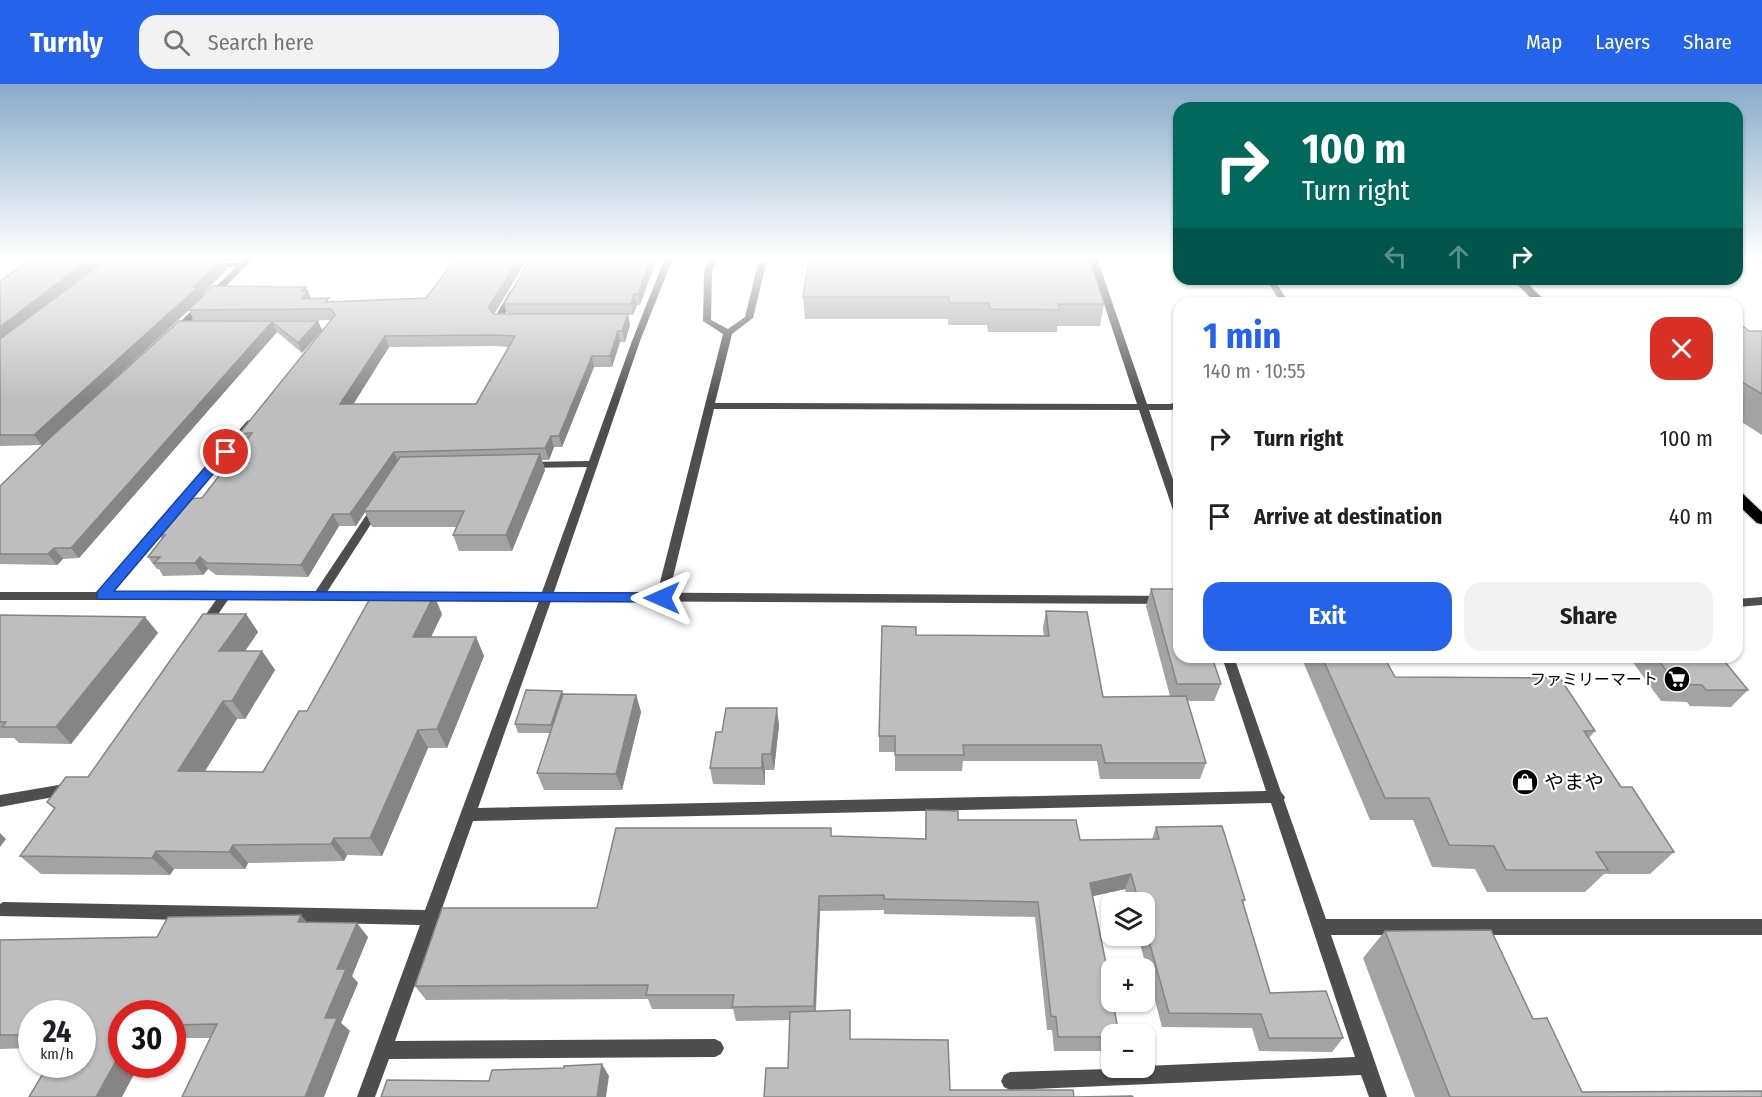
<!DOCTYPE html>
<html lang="en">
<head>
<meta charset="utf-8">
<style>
	:root { --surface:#fff; --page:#f2f2f2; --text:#202124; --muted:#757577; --accent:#2563eb }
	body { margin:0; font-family:"Fira Sans Condensed","Noto Sans JP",sans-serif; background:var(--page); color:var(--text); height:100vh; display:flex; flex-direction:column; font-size:22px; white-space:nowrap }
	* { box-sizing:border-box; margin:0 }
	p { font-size:20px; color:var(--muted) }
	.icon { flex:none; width:33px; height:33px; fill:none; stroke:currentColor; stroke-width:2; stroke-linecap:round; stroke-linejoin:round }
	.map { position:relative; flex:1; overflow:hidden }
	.panel { position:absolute; left:1173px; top:213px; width:570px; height:366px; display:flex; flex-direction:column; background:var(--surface); border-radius:18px; box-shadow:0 2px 4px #0004 }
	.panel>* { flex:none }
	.hud { position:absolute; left:1173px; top:18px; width:570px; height:183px; border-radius:18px; box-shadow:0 2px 4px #0004; background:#00695c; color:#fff; overflow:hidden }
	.buttons { position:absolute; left:1101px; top:808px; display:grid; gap:12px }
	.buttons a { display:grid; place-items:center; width:54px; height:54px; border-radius:12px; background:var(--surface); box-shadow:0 2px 4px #0004; font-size:30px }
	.speed { position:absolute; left:18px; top:916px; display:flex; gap:12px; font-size:30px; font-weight:700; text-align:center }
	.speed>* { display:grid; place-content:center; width:78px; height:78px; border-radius:50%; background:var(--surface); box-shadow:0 2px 4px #0004; line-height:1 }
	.speed small { font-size:15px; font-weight:400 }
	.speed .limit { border:9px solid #d22; background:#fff; color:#111 }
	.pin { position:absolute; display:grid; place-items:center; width:51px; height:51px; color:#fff; margin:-26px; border:3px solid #fff; border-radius:50%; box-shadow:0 2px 6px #0007 }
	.me { position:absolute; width:66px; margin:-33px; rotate:270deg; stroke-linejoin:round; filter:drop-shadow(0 0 4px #0008) }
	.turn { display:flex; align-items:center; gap:21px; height:126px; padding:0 30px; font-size:27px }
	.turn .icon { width:78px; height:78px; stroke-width:2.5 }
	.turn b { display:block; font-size:42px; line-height:51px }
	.lanes { display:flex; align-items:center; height:57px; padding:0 30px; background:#0003; justify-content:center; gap:30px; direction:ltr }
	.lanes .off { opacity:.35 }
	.round { display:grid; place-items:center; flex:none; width:63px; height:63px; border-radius:18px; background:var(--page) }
	.headline { display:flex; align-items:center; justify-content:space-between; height:102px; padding:0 30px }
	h1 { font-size:36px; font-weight:700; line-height:45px; color:var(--accent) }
	.primary-button { display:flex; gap:12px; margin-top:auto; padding:12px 30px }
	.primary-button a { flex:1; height:69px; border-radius:18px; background:var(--accent); color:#fff; font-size:24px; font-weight:700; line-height:69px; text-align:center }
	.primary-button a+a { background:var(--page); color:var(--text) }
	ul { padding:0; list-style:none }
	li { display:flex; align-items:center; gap:18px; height:78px; padding:0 30px }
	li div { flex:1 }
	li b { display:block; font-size:22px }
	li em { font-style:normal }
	header { display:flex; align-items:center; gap:36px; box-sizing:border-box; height:84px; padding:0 30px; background:var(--accent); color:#fff }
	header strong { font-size:28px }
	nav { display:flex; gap:33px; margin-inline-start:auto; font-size:21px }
	.search { width:420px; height:54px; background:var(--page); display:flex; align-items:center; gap:15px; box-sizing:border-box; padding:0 21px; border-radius:18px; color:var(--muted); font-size:22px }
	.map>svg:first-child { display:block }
</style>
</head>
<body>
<header>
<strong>Turnly</strong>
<div class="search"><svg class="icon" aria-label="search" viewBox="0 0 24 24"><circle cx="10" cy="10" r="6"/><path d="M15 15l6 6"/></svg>Search here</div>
<nav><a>Map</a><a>Layers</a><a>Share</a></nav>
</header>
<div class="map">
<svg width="1762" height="1013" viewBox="0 0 1762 1013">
	<rect width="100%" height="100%" fill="#fff"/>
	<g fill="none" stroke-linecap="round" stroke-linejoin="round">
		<defs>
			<path id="primary" d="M 1512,195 L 1523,195 L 1547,219 L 1536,219 Z
				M 1737,408 L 1742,409 L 1762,428 L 1762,440 L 1757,439 L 1737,420 Z"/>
		</defs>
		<use href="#primary" stroke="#dbdbdb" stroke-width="3"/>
		<path fill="#4e4e4e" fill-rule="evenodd" d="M 709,174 L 717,174 L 712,188 L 711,236 L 728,245 L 745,233 L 758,180 L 762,178 L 766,180 L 753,234 L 732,250 L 715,319 L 1137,320 L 1089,174 L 1097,174 L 1147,320 L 1170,320 L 1179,317 L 1179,323 L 1171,326 L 1149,326 L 1179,413 L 1179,432 L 1174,429 L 1139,326 L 714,325 L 668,514 L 662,518 L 658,517 L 656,514 L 723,250 L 703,237 L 704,188 Z
			M 1266,195 L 1274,195 L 1289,219 L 1281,219 Z
			M 70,699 L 75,701 L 77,705 L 75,709 L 0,723 L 0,711 Z"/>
		<path fill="#4e4e4e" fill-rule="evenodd" d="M 245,174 L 254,174 L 177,251 L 171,251 L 171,247 L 236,183 L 205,183 L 205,179 L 241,179 Z
			M 665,174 L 673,174 L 640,257 L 554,508 L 1179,512 L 1179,520 L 551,517 L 478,724 L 1266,707 L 1222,573 L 1234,573 L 1281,708 L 1285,713 L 1284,716 L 1326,835 L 1762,835 L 1762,851 L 1331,851 L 1387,1013 L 1369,1013 L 1361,991 L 1010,1006 L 1004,1003 L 1001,997 L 1004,991 L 1010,988 L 1144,984 L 1144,982 L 1355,973 L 1271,719 L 473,737 L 395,957 L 715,955 L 721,958 L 724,964 L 721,970 L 715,973 L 389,975 L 375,1013 L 357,1013 L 420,841 L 0,832 L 0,820 L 3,818 L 425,826 L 539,517 L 418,516 L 412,512 L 418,508 L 542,508 L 587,383 L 526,384 L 521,381 L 526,378 L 589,377 L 632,257 Z
			M 510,207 L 517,209 L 503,233 L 509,236 L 505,239 L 494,238 L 493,236 Z
			M 250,336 L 253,337 L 253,341 L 112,508 L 315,508 L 373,421 L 377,420 L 382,423 L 327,508 L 386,508 L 390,509 L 392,512 L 390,515 L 228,516 L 207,546 L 199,546 L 197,543 L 216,516 L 0,516 L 0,508 L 99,508 L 247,337 Z
			M 1762,513 L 1762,521 L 1737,523 L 1737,515 Z"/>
		<use href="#primary" fill="#000" fill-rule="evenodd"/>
	</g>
	<path fill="#a3a3a3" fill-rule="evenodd" d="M 34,174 L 238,174 L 235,177 L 223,177 L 227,185 L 202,211 L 202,212 L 308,207 L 311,215 L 330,218 L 426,214 L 456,174 L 528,174 L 494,230 L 507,230 L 504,220 L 531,174 L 657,174 L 640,221 L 637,221 L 633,231 L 628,231 L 630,241 L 625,258 L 620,258 L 612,283 L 594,283 L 562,363 L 554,363 L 549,376 L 542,376 L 545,386 L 512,467 L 459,467 L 453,451 L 457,443 L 372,443 L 365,428 L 356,442 L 339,442 L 308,493 L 216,491 L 208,485 L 203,491 L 163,492 L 159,485 L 157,485 L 148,473 L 162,455 L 159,451 L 202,414 L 244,360 L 239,350 L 331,236 L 194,237 L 189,226 L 42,361 L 0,362 L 0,197 ZM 496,262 L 509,263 L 476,320 L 353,320 L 389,263 Z
		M 733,174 L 1089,174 L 1104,220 L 1100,242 L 1057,242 L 1057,248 L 988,248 L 987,241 L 948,241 L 948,235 L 805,235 L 803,213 L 809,175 Z
		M 1753,174 L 1762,174 L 1762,181 Z
		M 1599,195 L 1653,195 L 1650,200 L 1603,199 Z
		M 179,237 L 318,237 L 322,246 L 302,269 L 277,248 L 79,474 L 63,475 L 57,481 L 0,480 L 0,402 Z
		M 1737,243 L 1749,247 L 1762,247 L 1762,351 L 1737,335 Z
		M 1151,505 L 1179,573 L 1221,600 L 1214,617 L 1188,617 L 1206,679 L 1200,695 L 1100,695 L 1097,677 L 963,677 L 962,687 L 895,687 L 895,668 L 879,668 L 879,652 L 916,551 L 1044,552 L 1043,544 L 1046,527 L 1103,613 L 1170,612 L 1146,522 Z
		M 246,530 L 258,548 L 245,567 L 262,567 L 275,586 L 245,635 L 237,635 L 205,687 L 263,688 L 307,627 L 442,530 L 431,553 L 476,553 L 484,572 L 447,664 L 428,664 L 382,772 L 347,771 L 344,777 L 248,779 L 245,785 L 174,785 L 170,791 L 41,790 L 20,772 L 54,725 L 47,718 L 88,693 Z
		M 0,531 L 145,533 L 158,549 L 71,660 L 19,659 L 14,654 L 0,654 Z
		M 1303,573 L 1384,573 L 1395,593 L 1595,647 L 1589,654 L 1621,703 L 1674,768 L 1650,790 L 1604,790 L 1585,808 L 1487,808 L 1475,785 L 1432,783 L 1413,736 L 1370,736 L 1302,575 Z
		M 1629,573 L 1721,573 L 1748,606 L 1731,623 L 1690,622 L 1687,618 L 1661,617 Z
		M 562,607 L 563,610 L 636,611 L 641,628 L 622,706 L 544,706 L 537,689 L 550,649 L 518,649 L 515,640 Z
		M 779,641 L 774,686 L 765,686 L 765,701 L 713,700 L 710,684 L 722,648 Z
		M 926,726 L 958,736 L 1080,756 L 1152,755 L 1156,743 L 1245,816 L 1243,819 L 1270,909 L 1343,954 L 1332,968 L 1259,967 L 1252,944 L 1162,943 L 1138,852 L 1144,852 L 1144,819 L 1129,819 L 1125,805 L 1093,812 L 1112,951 L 1112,967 L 1054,967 L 1052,946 L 1047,946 L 1035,833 L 884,830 L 884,826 L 820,827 L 816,927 L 851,955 L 950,1006 L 1074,1013 L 1133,1013 L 764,1013 L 788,984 L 790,936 L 736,937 L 733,925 L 652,925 L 648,915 L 426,916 L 415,902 L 597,824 L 831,752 L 925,755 Z
		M 306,838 L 368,853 L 352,892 L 358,899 L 341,939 L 350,947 L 210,954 L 172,954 L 172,930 L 32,930 L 32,964 L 0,965 L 0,856 L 157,853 Z
		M 1385,847 L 1533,935 L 1582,1008 L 1762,1013 L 1415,1013 L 1363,874 Z"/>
	<path fill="#858585" d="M 91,174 L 103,174 L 105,177 L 0,258 L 0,243 Z
		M 519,174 L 528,174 L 491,235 L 488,224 Z
		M 651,174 L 657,174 L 640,221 L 638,210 Z
		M 222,176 L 227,185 L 202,211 L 203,213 L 42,361 L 34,351 L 194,203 Z
		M 306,203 L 313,218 L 306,226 L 301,215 L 302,207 Z
		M 634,210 L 637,221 L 633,231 L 631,220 Z
		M 628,230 L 630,241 L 625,258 L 622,247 Z
		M 318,237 L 322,246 L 302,269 L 298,259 Z
		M 272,238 L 277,248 L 79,474 L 71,464 Z
		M 618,247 L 620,258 L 612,283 L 610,272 Z
		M 385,252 L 389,263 L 346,332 L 340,320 Z
		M 592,272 L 594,283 L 562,363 L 559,352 Z
		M 551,352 L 554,363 L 549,376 L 545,364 Z
		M 394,368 L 399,380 L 364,427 L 365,428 L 356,442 L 350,430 Z
		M 540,370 L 545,386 L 512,467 L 506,451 Z
		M 333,430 L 339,442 L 308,493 L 301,481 Z
		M 54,464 L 63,475 L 57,481 L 48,470 Z
		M 200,473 L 208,485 L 203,491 L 195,479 Z
		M 434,511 L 442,530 L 422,572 L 413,553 Z
		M 246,530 L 258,548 L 232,586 L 219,567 Z
		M 145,533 L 158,549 L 71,660 L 56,643 Z
		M 476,553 L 484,572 L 447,664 L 437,645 Z
		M 262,567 L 275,586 L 245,635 L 232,617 Z
		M 562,607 L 565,615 L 554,649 L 551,641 Z
		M 636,611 L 641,628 L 622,706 L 616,690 Z
		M 223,617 L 237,635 L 194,705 L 178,687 Z
		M 777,624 L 779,641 L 774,686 L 771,670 Z
		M 418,646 L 428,664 L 382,772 L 370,754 Z
		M 762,670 L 765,686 L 765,701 L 762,684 Z
		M 0,749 L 6,755 L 0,763 Z
		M 334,754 L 347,771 L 344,777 L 331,760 Z
		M 233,761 L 248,779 L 245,785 L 229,768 Z
		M 156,767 L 174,785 L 170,791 L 152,774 Z
		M 1131,790 L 1125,805 L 1085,814 L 1090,799 Z
		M 819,812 L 820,827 L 815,935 L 814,922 Z
		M 301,831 L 313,846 L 298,838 Z
		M 357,839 L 368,853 L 352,892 L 358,899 L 341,939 L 350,947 L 324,1013 L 305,1013 L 337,885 Z
		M 122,966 L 122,981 L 139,981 L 122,1013 L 96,1013 Z
		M 602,980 L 609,992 L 606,1013 L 597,1013 Z"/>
	<path fill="#bebebe" stroke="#858585" stroke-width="1.5" fill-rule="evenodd" d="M 34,174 L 91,174 L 0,243 L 0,197 Z
		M 456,174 L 519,174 L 488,224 L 494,230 L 628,230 L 622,247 L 618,247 L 610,272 L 592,272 L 559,352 L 551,352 L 545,364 L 394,368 L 350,430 L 333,430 L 301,481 L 207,479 L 200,473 L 195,479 L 154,479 L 160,473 L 148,473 L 165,451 L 159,451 L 187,415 L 202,414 L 252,349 L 239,350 L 335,231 L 331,225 L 188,226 L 213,202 L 306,203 L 302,207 L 308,207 L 301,215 L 329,214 L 326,218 L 426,214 ZM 493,251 L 515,252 L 476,320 L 340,320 L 385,252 Z
		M 531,174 L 651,174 L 638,210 L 634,210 L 631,220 L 504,220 Z
		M 809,174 L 1089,174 L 1104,220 L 1058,220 L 1060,226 L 990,225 L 989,219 L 950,219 L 949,213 L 803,213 Z
		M 106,176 L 222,176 L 194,203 L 198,203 L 34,351 L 0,351 L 0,255 Z
		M 179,237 L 318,237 L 298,259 L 272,238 L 71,464 L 54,464 L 48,470 L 0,470 L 0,402 L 53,351 Z
		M 1737,243 L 1744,243 L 1749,247 L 1762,247 L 1762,310 L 1737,295 Z
		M 540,370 L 506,451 L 453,451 L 464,427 L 364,427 L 400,373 Z
		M 1151,505 L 1179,505 L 1179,573 L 1212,573 L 1221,600 L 1177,600 Z
		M 372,511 L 434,511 L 413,553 L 476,553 L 437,645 L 418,646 L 370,754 L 334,754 L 331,760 L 233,761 L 229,768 L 156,767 L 152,774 L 20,772 L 55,724 L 47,718 L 66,693 L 88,693 L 203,530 L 246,530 L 219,567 L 262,567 L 232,617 L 223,617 L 178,687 L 263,688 L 299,627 L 307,627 Z
		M 1046,527 L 1087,528 L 1103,613 L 1186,612 L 1206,679 L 1105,679 L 1101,661 L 963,661 L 964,671 L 895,671 L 895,652 L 879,652 L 882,542 L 916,543 L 916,551 L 1049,552 Z
		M 0,531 L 145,533 L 56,643 L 2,643 L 6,638 L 0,638 Z
		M 1322,573 L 1384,573 L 1395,593 L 1560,594 L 1595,647 L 1584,647 L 1621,703 L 1632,703 L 1674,768 L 1596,768 L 1608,786 L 1506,786 L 1494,762 L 1449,761 L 1429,714 L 1385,714 Z
		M 1656,573 L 1721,573 L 1748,606 L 1706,606 L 1702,601 L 1676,600 Z
		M 526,606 L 562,607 L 551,641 L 515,640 Z
		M 563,610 L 636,611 L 616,690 L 537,689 Z
		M 726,624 L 777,624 L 771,670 L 762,670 L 762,684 L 710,684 L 716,648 L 722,648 Z
		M 926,726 L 958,727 L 958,736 L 1076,736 L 1080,756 L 1159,755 L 1156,743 L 1222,742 L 1245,816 L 1242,816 L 1270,909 L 1326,907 L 1343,954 L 1269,954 L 1261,930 L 1169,929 L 1144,839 L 1144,819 L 1139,819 L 1131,790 L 1090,799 L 1112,910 L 1112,918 L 1113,918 L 1119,951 L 1112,951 L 1112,953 L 1058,953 L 1056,933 L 1051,932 L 1038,818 L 884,815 L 884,811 L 819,812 L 814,922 L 732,923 L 734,911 L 646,911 L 648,901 L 415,902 L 442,824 L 597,824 L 616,744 L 831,744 L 831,752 L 926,755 Z
		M 301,831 L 298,838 L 357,839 L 337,885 L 346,885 L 325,934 L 337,934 L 305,1013 L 182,1013 L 217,940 L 172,941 L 172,930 L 122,930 L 122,966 L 96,1013 L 29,1013 L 48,981 L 82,981 L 82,930 L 32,930 L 32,951 L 0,951 L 0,856 L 157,853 L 168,833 Z
		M 1491,846 L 1533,935 L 1547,934 L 1582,1008 L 1762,1007 L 1762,1013 L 1450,1013 L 1385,847 Z
		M 850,926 L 850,955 L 948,956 L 950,1006 L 1073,1006 L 1074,1013 L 1132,1012 L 1133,1013 L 764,1013 L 766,984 L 788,984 L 790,928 Z
		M 602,980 L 597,1013 L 381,1013 L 387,996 L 489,997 L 492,986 L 564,984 L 564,982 Z"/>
	<linearGradient id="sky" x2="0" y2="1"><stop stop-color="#89aaca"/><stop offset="0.55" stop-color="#fff"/><stop offset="1" stop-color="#fff" stop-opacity="0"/></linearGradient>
	<rect width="1762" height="316" fill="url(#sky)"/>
	<path fill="#2563eb" stroke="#184099" stroke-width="1.5" d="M 226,364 L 231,368 L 230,370 L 114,507 L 662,509 L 669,514 L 662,518 L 97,515 L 97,508 L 221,365 Z"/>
	<defs>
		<symbol id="supermarket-disc" viewBox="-11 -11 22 22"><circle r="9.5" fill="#000" stroke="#fff"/><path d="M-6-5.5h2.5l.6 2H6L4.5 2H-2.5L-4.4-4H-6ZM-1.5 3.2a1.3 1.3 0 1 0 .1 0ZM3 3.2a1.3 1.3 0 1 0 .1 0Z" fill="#fff"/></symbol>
		<symbol id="shop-disc" viewBox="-11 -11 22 22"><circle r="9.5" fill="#000" stroke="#fff"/><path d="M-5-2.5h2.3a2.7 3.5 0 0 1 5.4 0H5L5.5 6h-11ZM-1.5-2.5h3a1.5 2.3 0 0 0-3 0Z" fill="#fff"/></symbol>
	</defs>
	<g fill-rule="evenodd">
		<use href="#supermarket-disc" x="1662" y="580" width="30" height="30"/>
		<use href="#shop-disc" x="1510" y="683" width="30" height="30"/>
	</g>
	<g text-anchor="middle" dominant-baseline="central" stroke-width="4.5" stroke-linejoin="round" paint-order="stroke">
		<g font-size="16" fill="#000" stroke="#fff" text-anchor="end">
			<text x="1658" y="595">ファミリーマート</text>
		</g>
		<g font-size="20" fill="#000" stroke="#fff" text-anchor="start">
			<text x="1544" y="698">やまや</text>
		</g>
	</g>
</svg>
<div class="buttons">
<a><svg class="icon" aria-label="layers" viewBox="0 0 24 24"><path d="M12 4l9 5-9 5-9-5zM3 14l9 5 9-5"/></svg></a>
<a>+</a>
<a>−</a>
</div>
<div class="speed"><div>24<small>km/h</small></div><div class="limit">30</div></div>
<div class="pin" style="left:226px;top:368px;background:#d93025"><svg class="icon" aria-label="arrive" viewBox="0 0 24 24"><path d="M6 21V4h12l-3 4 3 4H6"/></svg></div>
<svg class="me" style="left:662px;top:514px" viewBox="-20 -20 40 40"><path d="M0-17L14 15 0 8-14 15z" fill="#2563eb" stroke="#fff" stroke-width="4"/></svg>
<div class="hud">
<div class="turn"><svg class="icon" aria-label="right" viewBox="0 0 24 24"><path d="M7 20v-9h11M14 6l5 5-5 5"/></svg><div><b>100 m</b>Turn right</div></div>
<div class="lanes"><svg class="icon off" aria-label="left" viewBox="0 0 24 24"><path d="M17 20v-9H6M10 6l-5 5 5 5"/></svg><svg class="icon off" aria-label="ahead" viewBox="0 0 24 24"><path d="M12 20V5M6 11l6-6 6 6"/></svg><svg class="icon" aria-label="right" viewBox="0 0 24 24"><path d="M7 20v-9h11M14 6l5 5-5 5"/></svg></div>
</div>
<section class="panel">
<div class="headline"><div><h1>1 min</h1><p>140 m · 10:55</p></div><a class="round" style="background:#d93025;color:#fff"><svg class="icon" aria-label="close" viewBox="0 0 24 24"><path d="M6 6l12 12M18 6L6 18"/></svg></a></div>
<ul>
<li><svg class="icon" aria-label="right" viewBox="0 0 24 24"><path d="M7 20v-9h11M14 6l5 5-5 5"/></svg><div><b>Turn right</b></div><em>100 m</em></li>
<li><svg class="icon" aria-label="arrive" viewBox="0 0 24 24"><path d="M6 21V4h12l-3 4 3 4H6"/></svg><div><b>Arrive at destination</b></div><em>40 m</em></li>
</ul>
<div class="primary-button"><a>Exit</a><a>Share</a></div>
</section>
</div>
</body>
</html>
